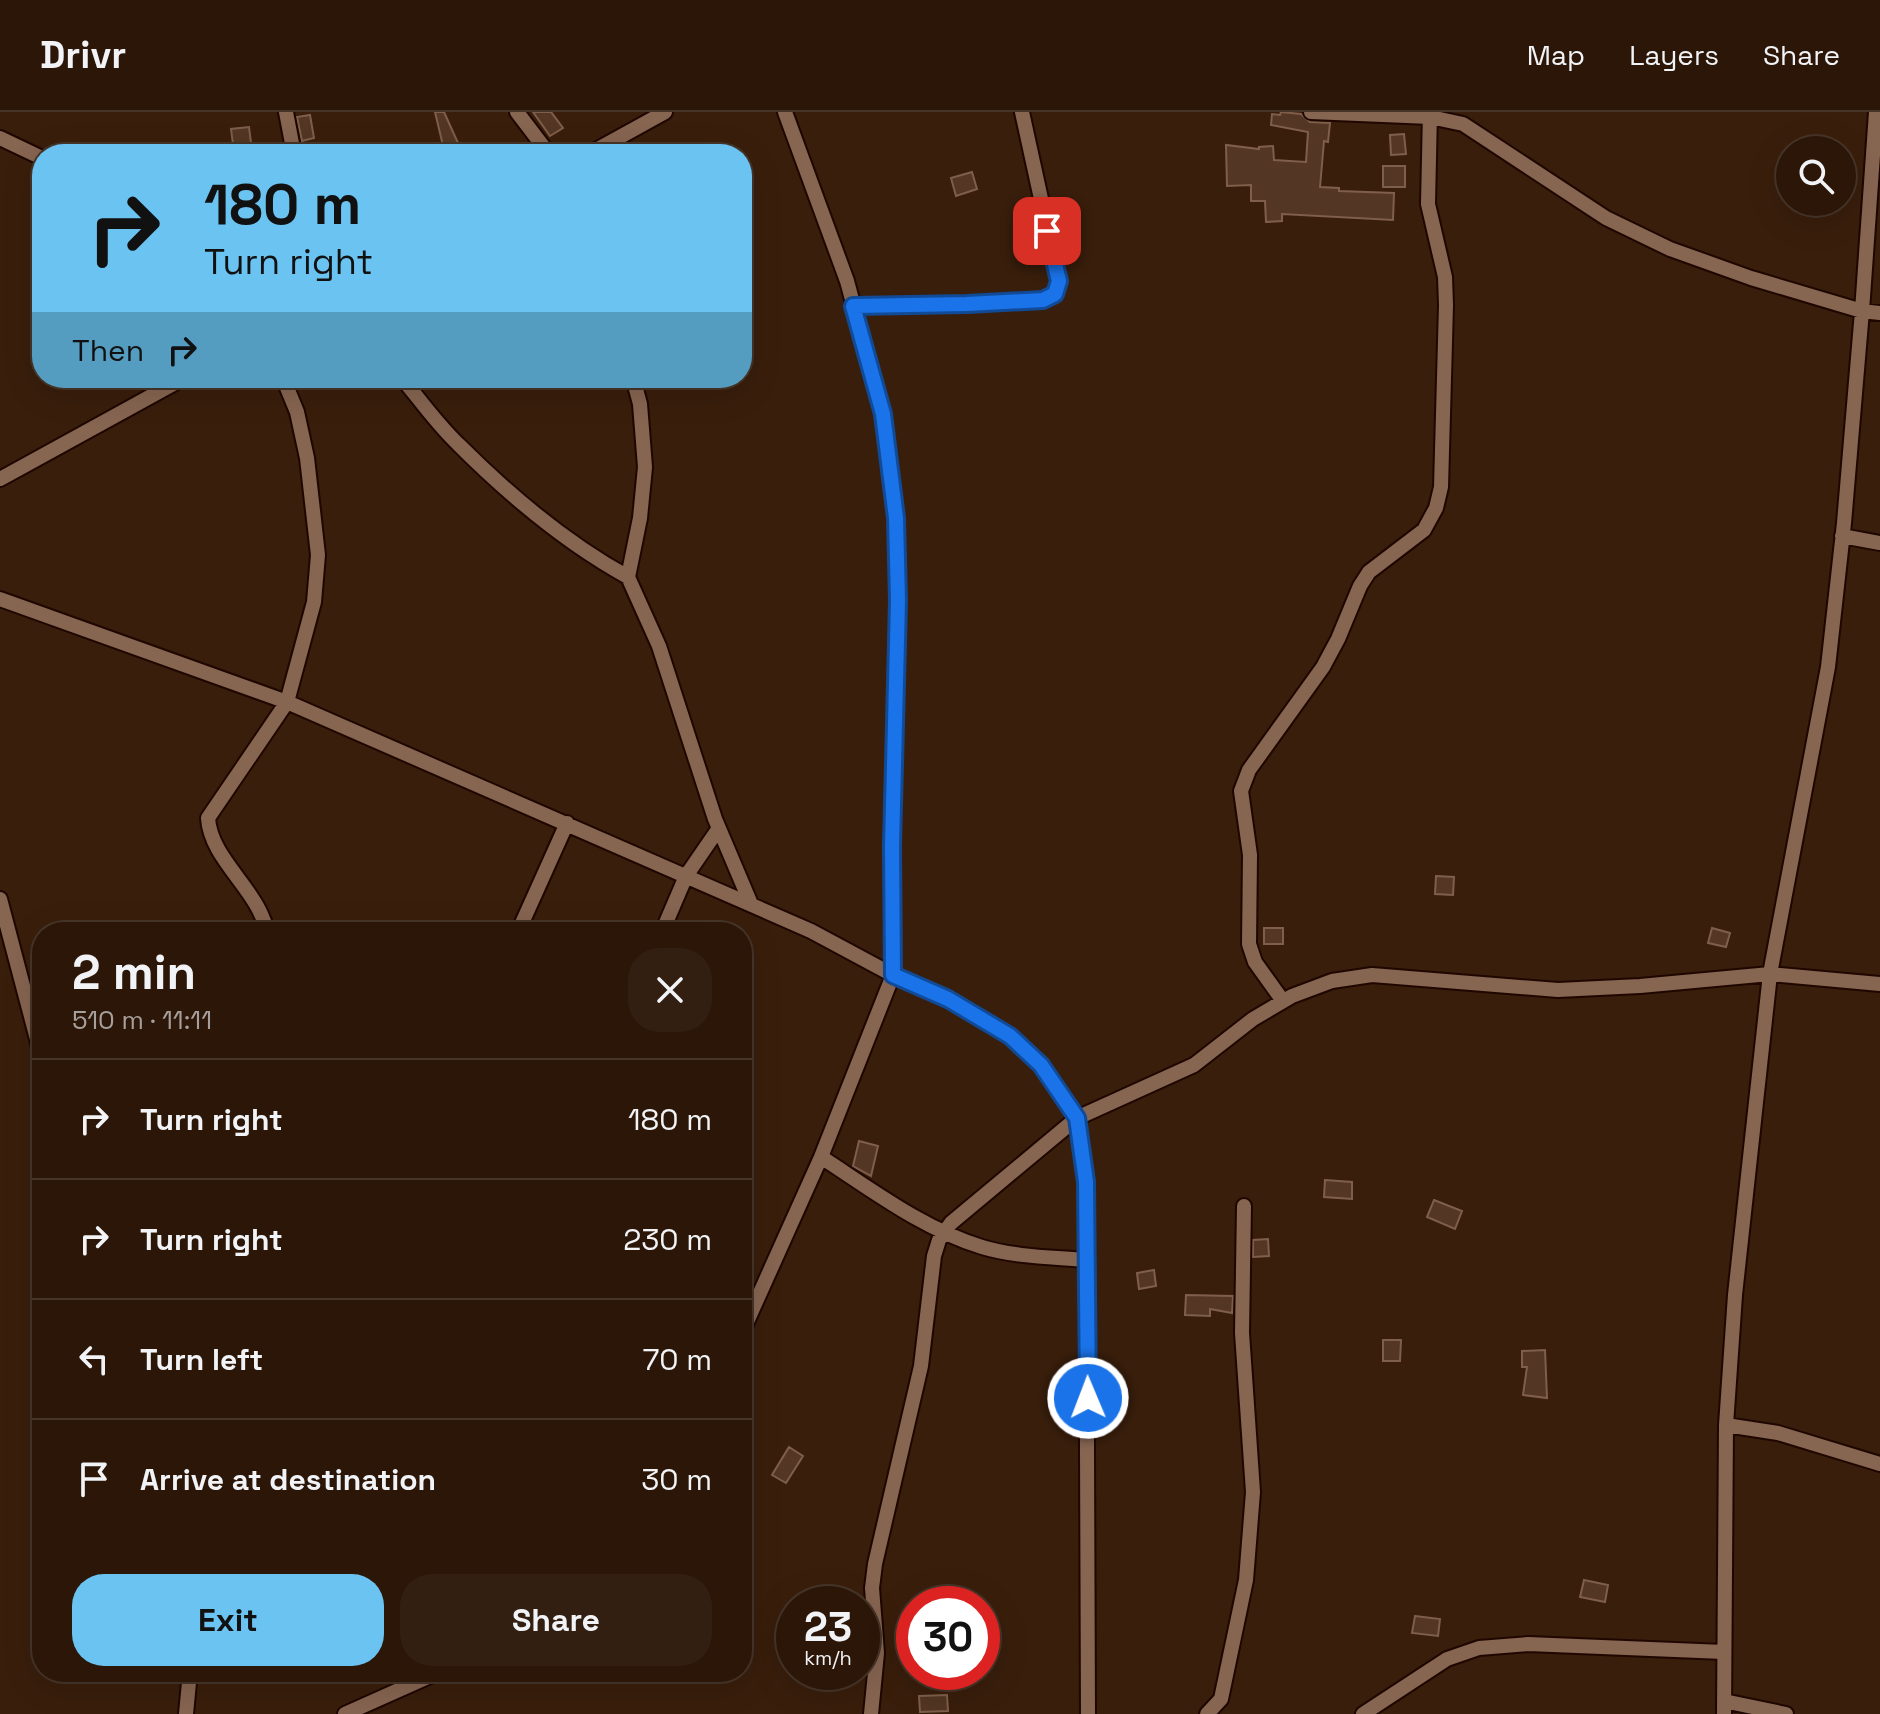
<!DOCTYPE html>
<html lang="en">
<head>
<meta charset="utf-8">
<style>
	:root { --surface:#2b1608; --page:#331f12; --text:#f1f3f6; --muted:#a69f9c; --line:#473529; --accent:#6ac3f1 }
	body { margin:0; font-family:"Space Grotesk",sans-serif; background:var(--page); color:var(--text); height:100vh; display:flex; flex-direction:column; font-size:30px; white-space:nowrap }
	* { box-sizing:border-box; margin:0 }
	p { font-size:26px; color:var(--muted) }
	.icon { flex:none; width:44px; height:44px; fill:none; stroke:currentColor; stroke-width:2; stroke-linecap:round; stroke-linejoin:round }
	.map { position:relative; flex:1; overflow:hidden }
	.details { position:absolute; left:32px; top:810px; width:720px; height:760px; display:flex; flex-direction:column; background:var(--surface); border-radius:32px; box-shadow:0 8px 32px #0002,0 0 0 2px var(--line) }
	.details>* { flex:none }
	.guide { position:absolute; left:32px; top:32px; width:720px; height:244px; border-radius:32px; box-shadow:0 8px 32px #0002,0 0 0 2px var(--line); background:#6ac3f1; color:#111; overflow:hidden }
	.buttons { position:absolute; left:1776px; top:24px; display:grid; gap:16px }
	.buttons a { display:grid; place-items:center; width:80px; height:80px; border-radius:50%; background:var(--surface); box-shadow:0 8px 32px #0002,0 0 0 2px var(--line); font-size:40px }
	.speed { position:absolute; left:776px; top:1474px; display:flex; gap:16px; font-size:40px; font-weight:700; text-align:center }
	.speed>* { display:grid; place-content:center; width:104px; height:104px; border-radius:50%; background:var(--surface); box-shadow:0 8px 32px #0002,0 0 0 2px var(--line); line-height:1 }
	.speed small { font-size:20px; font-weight:400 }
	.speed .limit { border:12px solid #d22; background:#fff; color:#111 }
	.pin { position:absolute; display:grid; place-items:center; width:68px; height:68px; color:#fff; margin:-34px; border-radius:16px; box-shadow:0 4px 12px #0006 }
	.me { position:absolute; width:88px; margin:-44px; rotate:359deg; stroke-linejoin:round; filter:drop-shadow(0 0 6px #0008) }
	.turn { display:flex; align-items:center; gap:28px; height:168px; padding:0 40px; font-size:36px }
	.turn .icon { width:104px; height:104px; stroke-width:2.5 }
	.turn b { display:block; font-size:56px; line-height:68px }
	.then { display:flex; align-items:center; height:76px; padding:0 40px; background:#0003; gap:16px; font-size:30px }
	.round { display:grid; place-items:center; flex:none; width:84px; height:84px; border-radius:32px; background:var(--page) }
	.headline { display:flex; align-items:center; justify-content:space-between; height:136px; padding:0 40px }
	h1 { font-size:48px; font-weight:800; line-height:60px }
	.cta { display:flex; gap:16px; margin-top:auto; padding:16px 40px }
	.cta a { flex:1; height:92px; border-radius:32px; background:var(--accent); color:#111; font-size:32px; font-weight:800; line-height:92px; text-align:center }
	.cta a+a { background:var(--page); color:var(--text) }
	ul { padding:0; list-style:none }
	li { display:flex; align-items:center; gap:24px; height:120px; padding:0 40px; border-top:2px solid var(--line) }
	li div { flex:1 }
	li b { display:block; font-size:30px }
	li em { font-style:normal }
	header { display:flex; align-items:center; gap:48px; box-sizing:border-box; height:112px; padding:0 40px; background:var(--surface); border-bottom:2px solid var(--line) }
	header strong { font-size:38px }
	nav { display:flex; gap:44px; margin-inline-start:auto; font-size:28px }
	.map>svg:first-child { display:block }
</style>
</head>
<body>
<header>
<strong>Drivr</strong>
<nav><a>Map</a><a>Layers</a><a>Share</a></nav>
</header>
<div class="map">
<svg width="1880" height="1602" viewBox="0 0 1880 1602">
	<rect width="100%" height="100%" fill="#391e0b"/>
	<path fill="#533623" stroke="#7f5f4b" stroke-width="2" d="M 435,0 L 444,0 L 463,42 L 445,42 Z
		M 533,0 L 551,0 L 563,16 L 550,24 Z
		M 1281,0 L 1301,2 L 1310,10 L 1330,11 L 1328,30 L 1324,29 L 1320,75 L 1339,76 L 1339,79 L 1394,81 L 1393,108 L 1282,102 L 1282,109 L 1266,110 L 1265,89 L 1251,89 L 1251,73 L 1227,74 L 1226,33 L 1259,37 L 1259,35 L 1273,34 L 1274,48 L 1306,50 L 1308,20 L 1271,13 L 1272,2 L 1280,3 Z
		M 310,3 L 314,26 L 302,29 L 297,5 Z
		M 249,15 L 252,39 L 234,40 L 231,17 Z
		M 1404,22 L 1406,42 L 1391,43 L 1390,23 Z
		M 1383,54 L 1405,54 L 1405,75 L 1383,75 Z
		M 972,60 L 977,77 L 956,84 L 951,66 Z
		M 1436,764 L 1454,765 L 1453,783 L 1435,782 Z
		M 1264,816 L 1283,816 L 1283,832 L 1264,832 Z
		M 1712,816 L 1730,821 L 1726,835 L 1708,831 Z
		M 859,1029 L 878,1034 L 871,1064 L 853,1054 Z
		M 1325,1068 L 1352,1070 L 1352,1087 L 1324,1085 Z
		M 1434,1088 L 1462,1099 L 1455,1117 L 1427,1105 Z
		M 1268,1127 L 1269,1144 L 1253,1145 L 1253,1128 Z
		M 1154,1158 L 1156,1174 L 1139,1177 L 1137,1161 Z
		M 1186,1183 L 1233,1184 L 1232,1201 L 1210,1197 L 1210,1204 L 1185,1203 Z
		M 1383,1228 L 1401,1228 L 1400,1249 L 1383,1249 Z
		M 1545,1238 L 1547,1286 L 1523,1283 L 1527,1255 L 1522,1255 L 1522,1239 Z
		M 789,1335 L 803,1344 L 786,1371 L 772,1363 Z
		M 1584,1468 L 1608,1473 L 1605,1490 L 1580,1485 Z
		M 1415,1504 L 1440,1507 L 1438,1524 L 1412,1521 Z
		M 947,1583 L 948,1599 L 920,1600 L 919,1584 Z"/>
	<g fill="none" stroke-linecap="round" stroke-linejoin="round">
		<defs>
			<path id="street" d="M 286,0 L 294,42
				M 517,0 L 549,42
				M 1311,0 L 1430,5 L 1463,12 L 1606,106 L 1670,137 L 1751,166 L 1862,199 L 1880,201
				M 0,26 L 42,46
				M 589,42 L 665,0
				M 853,194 L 967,192 L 1043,188 L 1055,182 L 1059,169 L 1022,0
				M 402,266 C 420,288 437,312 458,332 C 508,382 566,431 628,465
				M 633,266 L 640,292 L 645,355 L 640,406 L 628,465 L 659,534 L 715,707 L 751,792
				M 0,367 L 184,266
				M 1842,424 L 1880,431
				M 0,487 L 287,590 L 811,819 L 893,863 L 948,887 L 1010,924 L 1041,953 L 1077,1006 L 1086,1070 L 1088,1602
				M 0,787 L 42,946
				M 268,820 C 265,812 262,803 258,796 C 243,767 210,740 208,706 L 287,590 L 314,490 L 318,443 L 307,346 L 297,300 L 283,266
				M 518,820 L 567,711
				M 662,820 L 686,764 L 719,716
				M 1283,889 L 1255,850 L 1249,832 L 1250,743 L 1241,679 L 1249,658 L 1323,555 L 1338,527 L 1360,474 L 1369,460 L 1424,418 L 1436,396 L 1441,375 L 1446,193 L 1445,165 L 1428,92 L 1430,0
				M 821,1045 C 872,1078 923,1117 982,1135 C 1015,1145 1051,1145 1086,1148
				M 742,1221 L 821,1045 L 893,863 L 892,762 L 898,489 L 896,406 L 883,302 L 847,169 L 785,0
				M 1726,1313 L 1778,1321 L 1880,1352
				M 1724,1589 L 1786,1602
				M 186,1602 L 190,1560
				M 345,1602 L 439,1560
				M 871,1602 L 877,1541 L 872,1476 L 875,1452 L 921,1254 L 934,1144 L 939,1128 L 951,1111 L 1077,1006 L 1194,953 L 1253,907 L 1292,884 L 1332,869 L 1372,863 L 1558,878 L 1640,874 L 1770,862 L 1880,872
				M 1207,1602 L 1221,1587 L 1246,1468 L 1253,1380 L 1242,1221 L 1244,1094
				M 1363,1602 L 1447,1547 L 1479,1536 L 1528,1532 L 1724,1540
				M 1724,1602 L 1726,1313 L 1735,1183 L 1770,862 L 1828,555 L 1844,411 L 1862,199 L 1876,0"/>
		</defs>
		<use href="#street" stroke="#1f0700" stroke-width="18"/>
		<use href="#street" stroke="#866551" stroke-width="14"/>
	</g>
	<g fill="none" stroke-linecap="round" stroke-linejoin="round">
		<defs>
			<path id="route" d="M 1047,119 L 1059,169 L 1055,182 L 1043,188 L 967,192 L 853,194 L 883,302 L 896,406 L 898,489 L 892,734 L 893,863 L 948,887 L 1010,924 L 1041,953 L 1077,1006 L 1086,1070 L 1088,1286"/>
		</defs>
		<use href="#route" stroke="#114b97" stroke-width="20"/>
		<use href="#route" stroke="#1a73e8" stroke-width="14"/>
	</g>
</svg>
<div class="buttons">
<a><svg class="icon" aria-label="search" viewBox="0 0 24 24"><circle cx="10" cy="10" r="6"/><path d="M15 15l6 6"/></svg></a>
</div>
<div class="speed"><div>23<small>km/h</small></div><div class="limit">30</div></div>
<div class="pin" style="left:1047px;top:119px;background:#d93025"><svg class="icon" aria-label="arrive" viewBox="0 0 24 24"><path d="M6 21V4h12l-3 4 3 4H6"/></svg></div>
<svg class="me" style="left:1088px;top:1286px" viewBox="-20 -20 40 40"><circle r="17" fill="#1a73e8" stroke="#fff" stroke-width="3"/><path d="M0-11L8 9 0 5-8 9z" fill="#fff"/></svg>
<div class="guide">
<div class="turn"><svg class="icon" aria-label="right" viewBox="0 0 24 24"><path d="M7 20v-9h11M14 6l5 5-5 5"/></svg><div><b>180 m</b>Turn right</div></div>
<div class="then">Then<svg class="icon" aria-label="right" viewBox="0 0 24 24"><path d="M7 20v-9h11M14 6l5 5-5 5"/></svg></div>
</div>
<section class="details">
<div class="headline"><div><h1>2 min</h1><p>510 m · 11:11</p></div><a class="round"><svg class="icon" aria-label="close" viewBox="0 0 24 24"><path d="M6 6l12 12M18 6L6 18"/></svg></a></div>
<ul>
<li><svg class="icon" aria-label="right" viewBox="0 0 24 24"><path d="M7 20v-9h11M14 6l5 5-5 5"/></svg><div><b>Turn right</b></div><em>180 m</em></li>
<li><svg class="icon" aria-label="right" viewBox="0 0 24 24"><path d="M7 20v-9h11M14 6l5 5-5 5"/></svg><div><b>Turn right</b></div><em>230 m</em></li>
<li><svg class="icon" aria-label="left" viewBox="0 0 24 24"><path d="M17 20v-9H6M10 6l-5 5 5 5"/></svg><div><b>Turn left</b></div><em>70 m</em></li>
<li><svg class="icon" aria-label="arrive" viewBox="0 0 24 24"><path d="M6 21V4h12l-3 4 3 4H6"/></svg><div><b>Arrive at destination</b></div><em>30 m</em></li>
</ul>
<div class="cta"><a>Exit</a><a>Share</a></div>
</section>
</div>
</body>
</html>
